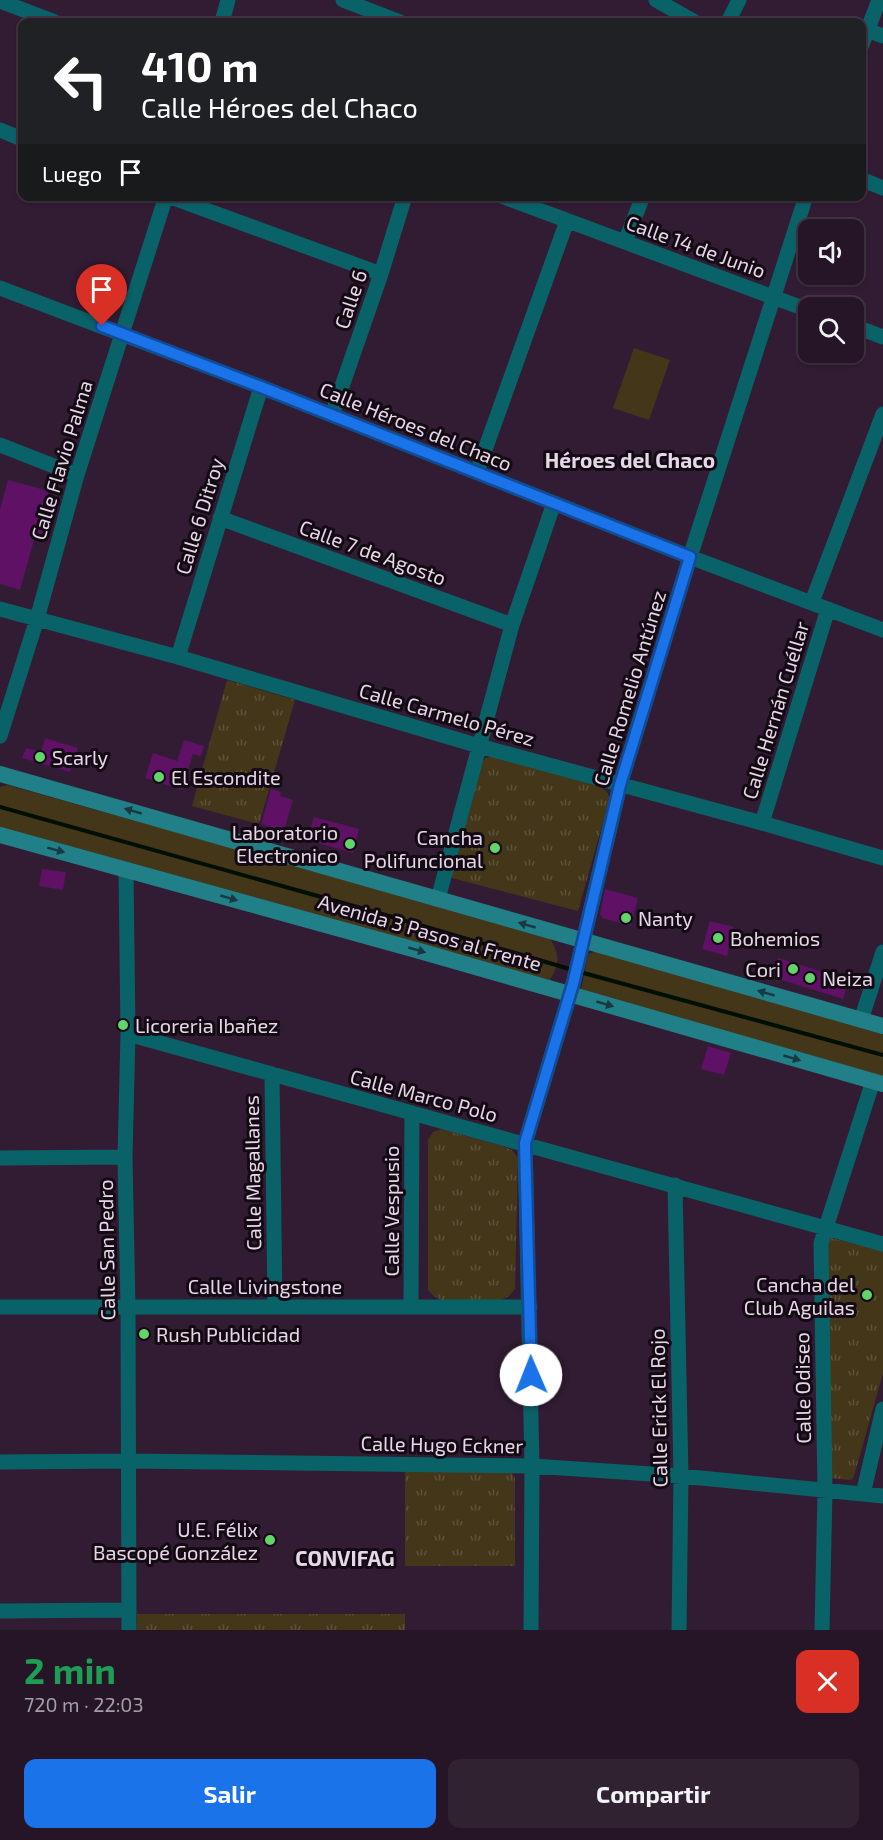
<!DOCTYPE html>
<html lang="es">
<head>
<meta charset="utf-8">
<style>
	:root { --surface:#251526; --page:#312232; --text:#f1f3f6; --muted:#a39fa7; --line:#423443; --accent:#1a73e8 }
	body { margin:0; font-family:"Exo 2",sans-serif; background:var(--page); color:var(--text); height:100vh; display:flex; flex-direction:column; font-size:22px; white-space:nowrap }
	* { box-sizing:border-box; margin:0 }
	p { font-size:20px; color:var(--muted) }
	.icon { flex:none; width:33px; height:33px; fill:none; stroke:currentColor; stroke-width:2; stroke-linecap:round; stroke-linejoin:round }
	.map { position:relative; height:1630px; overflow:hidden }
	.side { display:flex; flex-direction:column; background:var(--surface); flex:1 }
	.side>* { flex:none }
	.guide { position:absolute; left:18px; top:18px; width:848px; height:183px; border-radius:12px; box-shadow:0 2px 4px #0004,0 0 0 2px var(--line); background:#202124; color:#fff; overflow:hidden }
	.buttons { position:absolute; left:798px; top:219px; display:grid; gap:12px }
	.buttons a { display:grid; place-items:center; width:66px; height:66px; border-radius:12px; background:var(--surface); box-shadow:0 2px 4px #0004,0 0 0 2px var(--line); font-size:30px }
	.pin { position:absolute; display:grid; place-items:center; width:51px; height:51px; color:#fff; margin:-62px -26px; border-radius:50% 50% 50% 0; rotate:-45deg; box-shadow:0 0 6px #0007 }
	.pin .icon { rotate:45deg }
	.me { position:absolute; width:66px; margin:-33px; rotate:359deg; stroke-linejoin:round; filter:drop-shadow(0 0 4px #0008) }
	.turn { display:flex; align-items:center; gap:21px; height:126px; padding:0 24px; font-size:27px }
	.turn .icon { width:78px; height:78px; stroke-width:2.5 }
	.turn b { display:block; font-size:42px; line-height:51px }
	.then { display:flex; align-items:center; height:57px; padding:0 24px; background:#0003; gap:12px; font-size:22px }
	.round { display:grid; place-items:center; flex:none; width:63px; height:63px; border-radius:12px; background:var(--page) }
	.head { display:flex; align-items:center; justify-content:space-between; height:102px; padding:0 24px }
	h1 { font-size:36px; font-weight:700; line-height:45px; color:#1e9e55 }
	.button { display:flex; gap:12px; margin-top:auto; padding:12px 24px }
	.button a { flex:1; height:69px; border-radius:12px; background:var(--accent); color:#fff; font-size:24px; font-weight:700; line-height:69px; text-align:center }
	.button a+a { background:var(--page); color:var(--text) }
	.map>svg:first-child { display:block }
</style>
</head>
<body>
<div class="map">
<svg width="883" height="1630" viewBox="0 0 883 1630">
	<defs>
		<pattern id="park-tufts" width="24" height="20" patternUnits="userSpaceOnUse" patternTransform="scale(1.5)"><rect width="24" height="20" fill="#443619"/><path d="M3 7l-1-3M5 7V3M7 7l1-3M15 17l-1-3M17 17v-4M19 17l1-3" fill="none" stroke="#5f523a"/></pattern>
	</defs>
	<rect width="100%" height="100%" fill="#311c33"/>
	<path fill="#443619" d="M 634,348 L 670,360 L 649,420 L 613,408 Z
		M 7,785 L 549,937 C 560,954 560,963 550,980 L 0,829 L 0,787 Z
		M 598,951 L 883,1032 L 883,1076 L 581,990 L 588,954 Z"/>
	<path fill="url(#park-tufts)" d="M 227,680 L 295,700 L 259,824 L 192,806 Z
		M 493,756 L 601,787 L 607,792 L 610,798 L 578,911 L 448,877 L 481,763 L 486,758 Z
		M 441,1129 L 502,1146 L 512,1150 L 518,1158 L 515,1289 L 509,1296 L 501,1300 L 441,1300 L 434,1296 L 428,1290 L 428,1140 L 433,1132 Z
		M 831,1238 L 883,1251 L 883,1373 L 854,1476 L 851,1480 L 831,1478 L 828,1240 Z
		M 405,1465 L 508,1469 L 515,1478 L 515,1566 L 405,1566 Z
		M 137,1614 L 405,1614 L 405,1630 L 137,1630 Z"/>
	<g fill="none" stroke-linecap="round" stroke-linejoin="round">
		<path stroke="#001000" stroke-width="4" d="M 0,807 L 382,914 L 573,970
			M 580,972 L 883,1055"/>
	</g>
	<path fill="#5e1165" d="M 8,480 L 49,491 L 38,528 L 44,529 L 40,542 L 34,540 L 20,590 L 0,584 L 0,509 Z
		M 45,738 L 78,748 L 70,772 L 22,758 L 26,748 L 41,752 Z
		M 184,740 L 204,746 L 201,756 L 193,754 L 182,790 L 145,778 L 153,753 L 177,761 Z
		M 271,789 L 281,792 L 280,796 L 293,800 L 284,831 L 261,824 Z
		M 314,817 L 359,829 L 353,853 L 307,840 Z
		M 42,869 L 66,872 L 63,890 L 39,886 Z
		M 605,889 L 638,898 L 631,926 L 602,918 L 600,914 Z
		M 710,921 L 734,927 L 727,956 L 702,949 Z
		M 778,958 L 849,980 L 843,999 L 772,977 Z
		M 708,1046 L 731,1053 L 724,1075 L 701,1069 Z"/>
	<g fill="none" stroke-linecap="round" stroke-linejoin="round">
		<path stroke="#0a6269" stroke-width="15" d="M 343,0 L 400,22
			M 656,0 L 695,22
			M 0,1 L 55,22
			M 222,22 L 228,0
			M 728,22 L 739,0
			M 867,30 L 883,36
			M 861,47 L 879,0
			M 0,130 L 22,139
			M 861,179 L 883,188
			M 168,196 L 381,274
			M 501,196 L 808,310
			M 625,242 L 643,196
			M 0,288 L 261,387 L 690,557 L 883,630
			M 854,326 L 883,337
			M 332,415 L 381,274 L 405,196
			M 0,445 L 77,475
			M 477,472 L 567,221
			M 220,518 L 512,625
			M 812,602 L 883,414
			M 0,609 L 178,657 L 479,746 L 762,823 L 883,858
			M 178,657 L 261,387
			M 0,736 L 37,619 L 77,475 L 166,196
			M 762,823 L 828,609
			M 126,869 L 128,1034 L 125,1157 L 128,1307 L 129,1630
			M 438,899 L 512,625 L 554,503
			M 861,1020 L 883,952
			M 128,1034 L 883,1244
			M 272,1074 L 275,1307
			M 0,1158 L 125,1157
			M 675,1185 L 681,1476 L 679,1630
			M 0,1307 L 530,1307
			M 411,1307 L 412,1114
			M 0,1462 L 128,1461 L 532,1466 L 681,1476 L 883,1496
			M 863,1494 L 883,1409
			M 0,1611 L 129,1610
			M 531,1630 L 532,1466 L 525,1143 L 573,984 L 620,785 L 690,557 L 806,196
			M 822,1630 L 825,1491 L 821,1243 L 873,1081"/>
		<path stroke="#217f88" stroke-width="16" d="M 0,774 L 883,1026
			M 0,835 L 416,950 L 883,1084"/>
	</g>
	<defs><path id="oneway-solid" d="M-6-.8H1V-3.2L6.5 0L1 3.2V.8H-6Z" transform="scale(1.5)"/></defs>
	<g fill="#193942">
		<use href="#oneway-solid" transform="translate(133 811) rotate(-164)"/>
		<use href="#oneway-solid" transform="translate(56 850) rotate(15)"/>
		<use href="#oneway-solid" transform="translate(229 898) rotate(16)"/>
		<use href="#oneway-solid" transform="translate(527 925) rotate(-164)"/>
		<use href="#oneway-solid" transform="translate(417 950) rotate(16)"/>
		<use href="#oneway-solid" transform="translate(766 993) rotate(-164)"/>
		<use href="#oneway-solid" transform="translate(605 1004) rotate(16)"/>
		<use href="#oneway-solid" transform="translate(792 1058) rotate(16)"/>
	</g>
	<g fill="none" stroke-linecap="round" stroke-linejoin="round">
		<defs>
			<path id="route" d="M 102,326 L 261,387 L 690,557 L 620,785 L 573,984 L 525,1143 L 531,1375"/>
		</defs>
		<use href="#route" stroke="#114b97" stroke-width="15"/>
		<use href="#route" stroke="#1a73e8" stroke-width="10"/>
	</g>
	<g fill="#63d469" stroke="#140a14" stroke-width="2">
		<circle cx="40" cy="757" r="6"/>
		<circle cx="159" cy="777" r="6"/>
		<circle cx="350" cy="844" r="6"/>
		<circle cx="495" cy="848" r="6"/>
		<circle cx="626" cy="918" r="6"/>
		<circle cx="718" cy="938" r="6"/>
		<circle cx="793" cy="969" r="6"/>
		<circle cx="810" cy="978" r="6"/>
		<circle cx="123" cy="1025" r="6"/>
		<circle cx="867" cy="1295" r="6"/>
		<circle cx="144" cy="1334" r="6"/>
		<circle cx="270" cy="1540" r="6"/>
	</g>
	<g text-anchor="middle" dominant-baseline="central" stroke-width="6" stroke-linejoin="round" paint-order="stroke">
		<g font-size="20" fill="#e6d7e6" stroke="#140a14">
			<text transform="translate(696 246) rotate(20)">Calle 14 de Junio</text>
			<text transform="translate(350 299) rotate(-71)">Calle 6</text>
			<text transform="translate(416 426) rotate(22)">Calle Héroes del Chaco</text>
			<text transform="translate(61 460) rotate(-73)">Calle Flavio Palma</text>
			<text transform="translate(199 516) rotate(-73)">Calle 6 Ditroy</text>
			<text transform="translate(373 552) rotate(20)">Calle 7 de Agosto</text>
			<text transform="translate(629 688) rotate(-73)">Calle Romelio Antúnez</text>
			<text transform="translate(775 710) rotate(-73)">Calle Hernán Cuéllar</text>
			<text transform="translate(447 714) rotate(16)">Calle Carmelo Pérez</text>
			<text transform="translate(430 932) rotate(16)">Avenida 3 Pasos al Frente</text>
			<text transform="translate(424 1095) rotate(15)">Calle Marco Polo</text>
			<text transform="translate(252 1173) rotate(-91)">Calle Magallanes</text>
			<text transform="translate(391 1211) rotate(-90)">Calle Vespusio</text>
			<text transform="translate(106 1250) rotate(-91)">Calle San Pedro</text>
			<text x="265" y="1286">Calle Livingstone</text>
			<text transform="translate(802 1388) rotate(-91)">Calle Odiseo</text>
			<text transform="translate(658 1408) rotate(-91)">Calle Erick El Rojo</text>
			<text transform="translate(442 1444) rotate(1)">Calle Hugo Eckner</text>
		</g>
		<g font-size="20" fill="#e6d7e6" stroke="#140a14" text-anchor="start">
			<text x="52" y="757">Scarly</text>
			<text x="171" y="777">El Escondite</text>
			<text x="338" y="832" text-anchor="end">Laboratorio<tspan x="338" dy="23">Electronico</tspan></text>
			<text x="483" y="837" text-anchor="end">Cancha<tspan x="483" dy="23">Polifuncional</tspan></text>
			<text x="638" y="918">Nanty</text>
			<text x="730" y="938">Bohemios</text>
			<text x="781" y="969" text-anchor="end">Cori</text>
			<text x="822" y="978">Neiza</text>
			<text x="135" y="1025">Licoreria Ibañez</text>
			<text x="855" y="1284" text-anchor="end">Cancha del<tspan x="855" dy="23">Club Aguilas</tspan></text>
			<text x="156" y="1334">Rush Publicidad</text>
			<text x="258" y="1529" text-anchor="end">U.E. Félix<tspan x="258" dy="23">Bascopé González</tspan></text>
		</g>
		<g font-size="21" font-weight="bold" fill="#e6d7e6" stroke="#140a14">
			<text x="630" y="459">Héroes del Chaco</text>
			<text x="345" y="1557">CONVIFAG</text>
		</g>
	</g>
</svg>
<div class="buttons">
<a><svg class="icon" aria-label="sound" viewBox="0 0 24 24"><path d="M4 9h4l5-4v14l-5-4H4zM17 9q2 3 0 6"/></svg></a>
<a><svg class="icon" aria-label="search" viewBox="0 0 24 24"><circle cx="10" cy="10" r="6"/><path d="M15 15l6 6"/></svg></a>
</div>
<div class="pin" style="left:102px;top:326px;background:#d93025"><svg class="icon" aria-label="arrive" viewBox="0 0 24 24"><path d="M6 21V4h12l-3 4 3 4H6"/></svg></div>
<svg class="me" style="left:531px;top:1375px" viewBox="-20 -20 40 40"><circle r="19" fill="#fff"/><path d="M0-13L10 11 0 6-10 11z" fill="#1a73e8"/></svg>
<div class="guide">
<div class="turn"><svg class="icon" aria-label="left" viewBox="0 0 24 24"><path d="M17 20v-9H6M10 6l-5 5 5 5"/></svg><div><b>410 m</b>Calle Héroes del Chaco</div></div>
<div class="then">Luego<svg class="icon" aria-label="arrive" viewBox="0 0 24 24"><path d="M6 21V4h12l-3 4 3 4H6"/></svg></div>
</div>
</div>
<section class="side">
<div class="head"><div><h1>2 min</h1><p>720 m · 22:03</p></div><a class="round" style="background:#d93025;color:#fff"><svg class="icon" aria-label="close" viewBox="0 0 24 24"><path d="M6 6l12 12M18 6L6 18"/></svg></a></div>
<div class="button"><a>Salir</a><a>Compartir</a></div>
</section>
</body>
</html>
